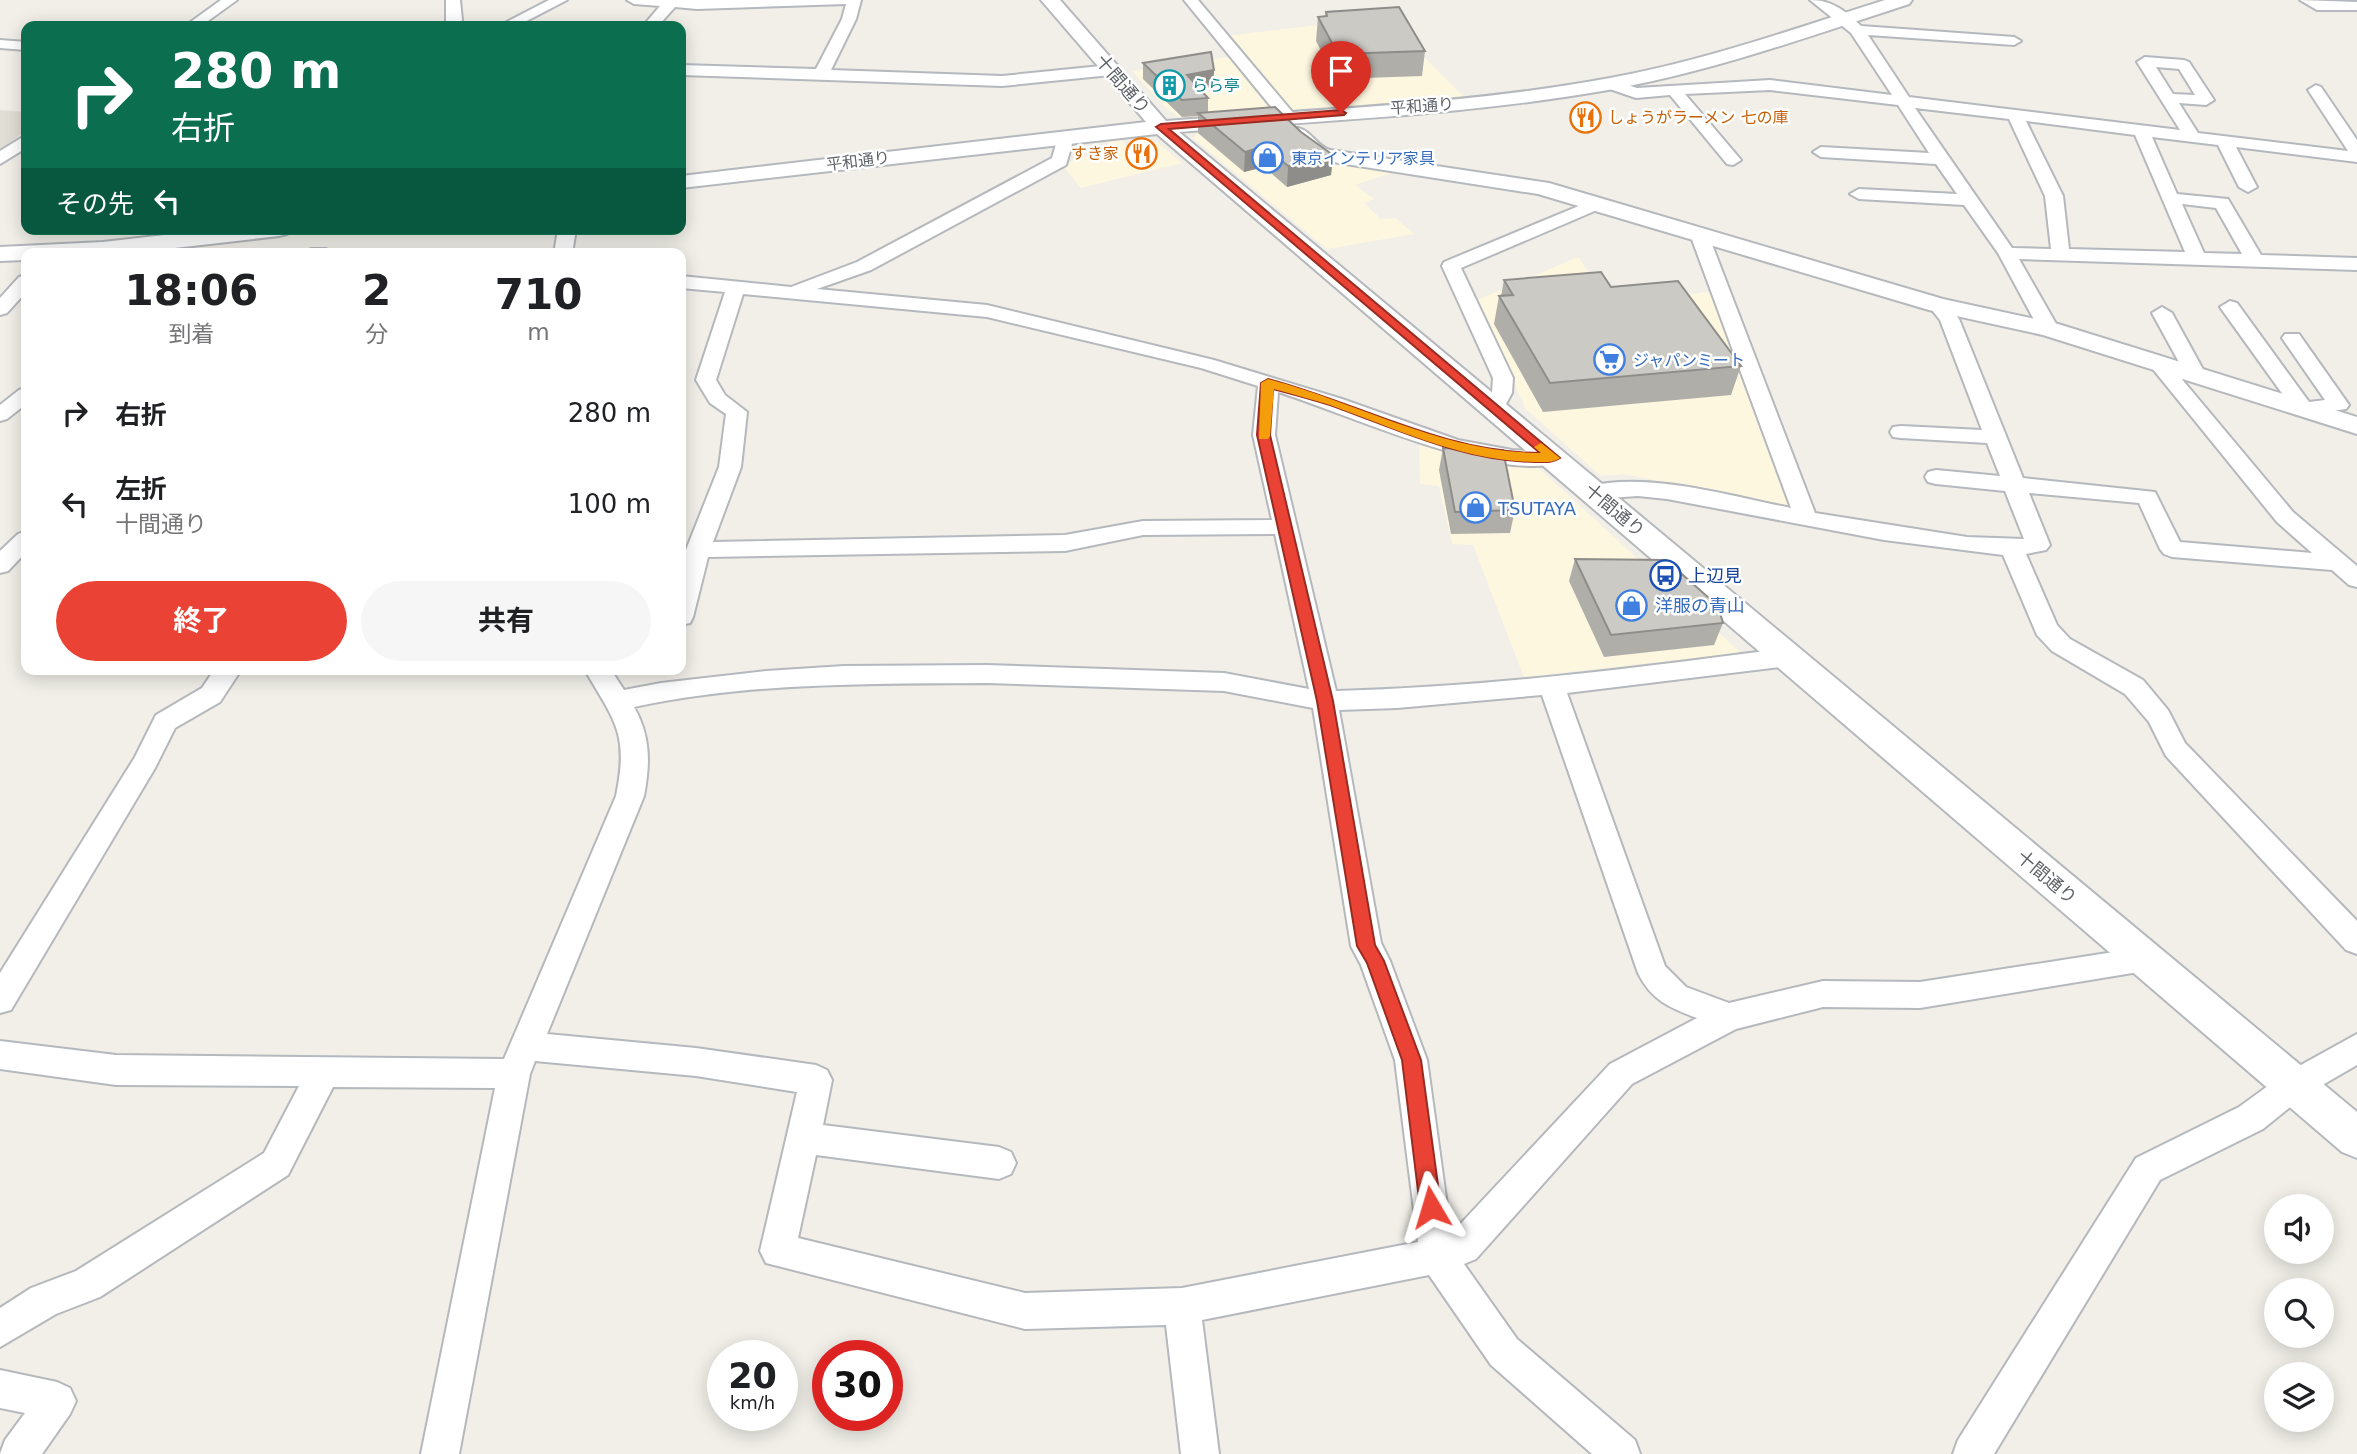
<!DOCTYPE html>
<html lang="ja">
<head>
<meta charset="utf-8">
<style>
	:root { --surface:#fff; --page:#f6f6f6; --text:#202124; --muted:#757577; --accent:#ea4335 }
	body { margin:0; font-family:"DejaVu Sans","Noto Sans JP",sans-serif; background:var(--page); color:var(--text); height:100vh; display:flex; flex-direction:column; font-size:26px; white-space:nowrap }
	* { box-sizing:border-box; margin:0 }
	p { font-size:23px; color:var(--muted) }
	.icon { flex:none; width:38px; height:38px; fill:none; stroke:currentColor; stroke-width:2; stroke-linecap:round; stroke-linejoin:round }
	.map { position:relative; flex:1; overflow:hidden }
	.panel { position:absolute; left:21px; top:248px; width:665px; height:427px; display:flex; flex-direction:column; background:var(--surface); border-radius:14px; box-shadow:0 4px 18px #0003 }
	.panel>* { flex:none }
	.hud { position:absolute; left:21px; top:21px; width:665px; height:214px; border-radius:14px; box-shadow:0 4px 18px #0003; background:#0b6e4f; color:#fff; overflow:hidden }
	.tools { position:absolute; left:2264px; top:1194px; display:grid; gap:14px }
	.tools a { display:grid; place-items:center; width:70px; height:70px; border-radius:50%; background:var(--surface); box-shadow:0 4px 18px #0003; font-size:35px }
	.speed { position:absolute; left:707px; top:1340px; display:flex; gap:14px; font-size:35px; font-weight:700; text-align:center }
	.speed>* { display:grid; place-content:center; width:91px; height:91px; border-radius:50%; background:var(--surface); box-shadow:0 4px 18px #0003; line-height:1 }
	.speed small { font-size:18px; font-weight:400 }
	.speed .limit { border:10px solid #d22; background:#fff; color:#111 }
	.pin { position:absolute; display:grid; place-items:center; width:60px; height:60px; color:#fff; margin:-72px -30px; border-radius:50% 50% 50% 0; rotate:-45deg; box-shadow:0 0 7px #0007 }
	.pin .icon { rotate:45deg }
	.me { position:absolute; width:77px; margin:-38px; rotate:353deg; stroke-linejoin:round; filter:drop-shadow(0 0 5px #0008) }
	.turn { display:flex; align-items:center; gap:24px; height:147px; padding:0 35px; font-size:32px }
	.turn .icon { width:91px; height:91px; stroke-width:2.5 }
	.turn b { display:block; font-size:49px; line-height:60px }
	.then { display:flex; align-items:center; height:66px; padding:0 35px; background:#0003; gap:14px; font-size:26px }
	.eta { display:flex; justify-content:space-evenly; align-items:center; height:119px; text-align:center }
	.eta b { font-size:42px; font-weight:700; line-height:49px }
	.primary-button { display:flex; gap:14px; margin-top:auto; padding:14px 35px }
	.primary-button a { flex:1; height:80px; border-radius:42px; background:var(--accent); color:#fff; font-size:28px; font-weight:700; line-height:80px; text-align:center }
	.primary-button a+a { background:var(--page); color:var(--text) }
	ul { padding:0; list-style:none }
	li { display:flex; align-items:center; gap:21px; height:91px; padding:0 35px }
	li div { flex:1 }
	li b { display:block; font-size:26px }
	li em { font-style:normal }
	.map>svg:first-child { display:block }
</style>
</head>
<body>
<div class="map">
<svg width="2357" height="1454" viewBox="0 0 2357 1454">
	<rect width="100%" height="100%" fill="#f1efe8"/>
	<path fill="#fef7e0" d="M 1372,19 L 1411,44 L 1464,97 L 1292,111 L 1224,36 Z
		M 1230,57 L 1277,110 L 1274,113 L 1181,118 L 1166,108 L 1132,71 Z
		M 1202,130 L 1332,163 L 1398,171 L 1355,185 L 1374,199 L 1364,203 L 1381,219 L 1395,218 L 1414,234 L 1327,249 L 1193,138 Z
		M 1118,136 L 1128,148 L 1157,142 L 1182,163 L 1081,188 L 1062,165 L 1111,148 L 1104,137 Z
		M 1578,257 L 1613,306 L 1713,291 L 1789,507 L 1623,474 L 1601,476 L 1526,409 L 1475,301 Z
		M 1419,440 L 1534,464 L 1741,653 L 1524,677 L 1473,545 L 1452,544 L 1439,486 L 1420,484 Z"/>
	<path fill="#e1ded6" d="M 0,110 L 26,112 L 26,131 L 0,149 Z"/>
	<g fill="none" stroke-linecap="round" stroke-linejoin="round">
		<defs>
			<path id="minor" d="M 221,0 L 237,0 L 201,26 L 185,26 Z
				M 446,0 L 460,0 L 462,20 L 460,26 L 446,26 Z
				M 549,0 L 567,0 L 517,26 L 499,26 Z
				M 627,0 L 861,0 L 856,19 L 831,70 L 1002,76 L 1111,65 L 1119,70 L 1111,75 L 1002,86 L 681,75 L 681,65 L 816,69 L 842,19 L 846,4 L 697,9 L 675,7 L 658,26 L 643,26 L 660,6 L 634,4 Z
				M 1184,0 L 1198,0 L 1294,114 L 1296,117 L 1294,120 L 1282,120 Z
				M 1810,0 C 1832,0 1846,11 1861,26 L 2014,37 L 2021,41 L 2014,45 L 1868,35 L 1909,97 L 2180,130 L 2137,62 L 2145,57 L 2184,60 L 2189,62 L 2214,100 L 2206,105 L 2179,103 L 2198,133 L 2348,151 L 2308,90 L 2316,85 L 2321,87 L 2357,140 L 2357,162 L 2236,147 L 2257,187 L 2248,192 L 2239,187 L 2218,145 L 2152,137 L 2177,194 L 2228,199 L 2261,255 L 2357,258 L 2357,270 L 2019,259 L 2059,329 L 2049,335 L 2039,329 L 1998,253 L 1964,205 L 1859,199 L 1850,194 L 1859,189 L 1957,194 L 1936,164 L 1821,157 L 1813,152 L 1821,147 L 1929,153 L 1898,105 L 1770,90 L 1685,94 L 1741,160 L 1733,165 L 1727,164 L 1670,95 L 1636,98 L 1604,87 L 1601,84 L 1609,79 L 1637,88 L 1770,80 L 1892,95 L 1851,33 ZM 2156,67 L 2179,69 L 2195,95 L 2173,94 ZM 1915,108 L 2009,119 L 2045,196 L 2051,249 L 2012,248 ZM 2026,121 L 2135,135 L 2185,252 L 2069,249 L 2063,196 ZM 2182,204 L 2216,208 L 2242,254 L 2204,253 Z
				M 2300,0 L 2357,2 L 2357,10 L 2317,10 Z
				M 0,40 L 26,42 L 26,50 L 0,48 Z
				M 1066,132 L 1074,137 L 1066,165 L 871,270 L 817,289 L 987,305 L 1214,360 L 1342,399 L 1458,440 L 1512,450 L 1561,453 L 1564,458 L 1561,463 C 1489,481 1349,414 1278,392 L 1275,435 L 1336,691 C 1487,687 1638,668 1788,648 L 1797,651 L 1801,657 L 1797,663 L 1788,666 L 1567,693 L 1665,966 L 1686,987 L 1729,1003 L 1823,981 L 1920,982 L 2146,947 L 2157,951 L 2161,960 L 2157,969 L 1920,1008 L 1823,1007 L 1736,1029 L 1632,1084 L 1476,1259 L 1464,1264 L 1517,1339 L 1635,1440 L 1640,1454 L 1592,1454 L 1491,1365 L 1429,1275 L 1202,1320 L 1219,1454 L 1181,1454 L 1166,1325 L 1025,1329 L 766,1263 L 760,1251 L 797,1092 L 696,1076 L 535,1061 L 530,1074 L 459,1454 L 421,1454 L 495,1088 L 333,1087 L 288,1175 L 100,1297 L 56,1314 L 0,1347 L 0,1308 L 31,1288 L 76,1271 L 264,1153 L 299,1086 L 116,1085 L 0,1069 L 0,1041 L 116,1055 L 504,1059 L 616,796 C 629,733 615,722 585,670 L 611,670 L 624,690 L 661,683 L 766,671 L 844,666 L 987,665 L 1224,673 L 1309,689 L 1275,534 L 1143,535 L 1065,551 L 708,557 L 693,617 L 690,623 L 681,625 L 681,571 L 686,550 L 719,467 L 726,414 L 710,403 L 696,380 L 725,292 L 681,288 L 681,276 L 791,287 L 857,262 L 1052,158 L 1058,137 ZM 743,294 L 987,317 L 1201,368 L 1258,386 L 1253,435 L 1272,520 L 1143,521 L 1065,535 L 713,542 L 741,467 L 747,412 L 725,395 L 716,380 ZM 987,683 L 1224,691 L 1313,708 L 1351,946 L 1361,965 L 1395,1060 L 1418,1242 L 1182,1288 L 1025,1293 L 798,1238 L 816,1155 L 999,1179 L 1011,1174 L 1016,1163 L 1011,1152 L 999,1147 L 823,1125 L 832,1080 L 827,1070 L 816,1065 L 696,1048 L 547,1034 L 644,796 C 650,764 651,737 634,707 C 750,682 870,684 987,683 ZM 1542,695 L 1638,973 C 1651,1000 1670,1008 1697,1018 L 1610,1064 L 1451,1234 L 1427,1060 L 1390,961 L 1381,943 L 1339,710 L 1397,708 Z
				M 26,135 L 26,148 L 0,164 L 0,151 Z
				M 1598,198 L 1607,203 L 1604,207 L 1461,268 L 1513,378 L 1512,393 L 1502,411 L 1488,411 L 1485,407 L 1492,393 L 1493,378 L 1442,266 L 1444,262 Z
				M 558,229 L 576,229 L 572,254 L 554,254 Z
				M 1699,229 L 1708,234 L 1815,513 L 1967,537 L 2024,539 L 2005,491 L 1936,484 L 1928,482 L 1925,477 L 1928,472 L 1936,470 L 2000,476 L 1987,443 L 1901,438 L 1893,437 L 1890,432 L 1893,427 L 1901,426 L 1982,430 L 1940,320 L 1928,305 L 1938,299 L 1945,301 L 1959,319 L 2023,478 L 2155,492 L 2180,542 L 2312,553 L 2277,522 L 2148,363 L 2151,359 L 2165,359 L 2293,512 L 2357,566 L 2357,587 L 2349,585 L 2332,570 L 2172,557 L 2164,554 L 2160,549 L 2139,503 L 2029,493 L 2050,545 L 2046,550 L 2026,554 L 2057,625 L 2070,639 L 2143,680 L 2168,710 L 2185,743 L 2357,921 L 2357,954 L 2346,950 L 2166,756 L 2149,722 L 2125,694 L 2052,651 L 2037,635 L 2003,555 L 1884,540 L 1667,499 L 1638,496 L 1594,499 L 1586,497 L 1583,492 L 1586,487 C 1648,471 1729,496 1791,508 L 1690,234 Z
				M 311,249 L 326,249 L 335,254 L 302,254 Z
				M 26,275 L 26,292 L 7,313 L 0,315 L 0,298 L 19,277 Z
				M 2230,301 L 2237,303 L 2309,402 L 2325,400 L 2282,338 L 2285,334 L 2299,334 L 2349,405 L 2346,409 L 2303,415 L 2296,413 L 2220,307 Z
				M 2162,307 L 2172,313 L 2206,375 L 2203,379 L 2189,379 L 2186,375 L 2152,313 Z
				M 26,388 L 26,404 L 7,419 L 0,421 L 0,405 L 19,390 Z
				M 26,531 L 26,552 L 8,571 L 0,573 L 0,551 L 18,534 Z
				M 214,670 L 241,670 L 220,702 L 175,728 L 155,768 L 11,1010 L 0,1013 L 0,973 L 135,757 L 156,715 L 202,688 Z
				M 2357,1034 L 2357,1065 L 2305,1095 L 2263,1129 L 2160,1180 L 1994,1454 L 1953,1454 L 1958,1440 L 2136,1158 L 2239,1107 L 2283,1075 Z
				M 0,1370 L 57,1382 L 70,1388 L 76,1401 L 70,1414 L 42,1454 L 0,1454 L 5,1440 L 25,1413 L 0,1408 Z"/>
			<path id="tertiary" d="M 1041,0 L 1060,0 L 1166,121 C 1314,109 1464,105 1610,78 C 1704,61 1794,29 1885,0 L 1912,0 L 1909,4 C 1810,36 1711,72 1608,90 C 1466,115 1322,120 1179,132 L 2357,1112 L 2357,1158 L 2342,1152 L 1157,134 L 681,188 L 681,176 L 1146,122 Z
				M 1298,128 C 1312,131 1316,146 1330,150 L 1549,183 L 1943,299 L 2058,324 L 2357,417 L 2357,434 L 2043,335 L 1929,310 L 1538,194 L 1320,160 L 1307,156 L 1288,134 L 1291,130 Z
				M 217,229 L 290,229 L 287,234 L 279,236 L 122,254 L 26,254 L 26,260 L 0,261 L 0,247 L 103,242 Z"/>
		</defs>
		<use href="#minor" stroke="#b5b8bc" stroke-width="4"/>
		<use href="#tertiary" stroke="#b5b8bc" stroke-width="4"/>
		<use href="#minor" fill="#fff" fill-rule="evenodd"/>
		<use href="#tertiary" fill="#fff" fill-rule="evenodd"/>
	</g>
	<path fill="#afaea9" d="M 1326,12 L 1425,51 L 1422,76 L 1336,79 L 1316,41 L 1318,17 L 1325,16 Z
		M 1143,63 L 1214,70 L 1213,87 L 1200,89 L 1208,98 L 1208,113 L 1301,132 L 1333,155 L 1331,175 L 1287,187 L 1264,167 L 1244,172 L 1198,133 L 1198,116 L 1182,117 L 1143,79 Z
		M 1504,280 L 1611,287 L 1741,366 L 1731,395 L 1543,412 L 1494,324 L 1499,296 L 1501,296 Z
		M 1443,448 L 1515,510 L 1510,533 L 1451,534 L 1439,470 Z
		M 1575,559 L 1723,623 L 1714,645 L 1604,657 L 1569,581 Z"/>
	<path fill="#8f8d8a" d="M 1214,70 L 1213,87 L 1187,92 L 1187,75 Z
		M 1265,146 L 1264,167 L 1244,172 L 1245,152 Z
		M 1333,155 L 1331,175 L 1287,187 L 1288,166 Z"/>
	<path fill="#cccac5" stroke="#8f8d8a" stroke-width="2" d="M 1399,7 L 1425,51 L 1338,54 L 1318,17 L 1327,16 L 1326,12 Z
		M 1211,52 L 1214,70 L 1187,75 L 1208,98 L 1182,100 L 1143,63 Z
		M 1275,107 L 1301,132 L 1333,155 L 1288,166 L 1265,146 L 1245,152 L 1198,113 Z
		M 1601,272 L 1611,287 L 1678,281 L 1741,366 L 1550,383 L 1499,296 L 1513,295 L 1504,280 Z
		M 1443,448 L 1503,450 L 1515,510 L 1455,512 Z
		M 1575,559 L 1666,560 L 1718,606 L 1723,623 L 1611,635 Z"/>
	<path fill="#ea4335" stroke="#982c22" stroke-width="2" d="M 1341,110 L 1346,113 L 1344,115 L 1169,129 L 1560,458 C 1553,463 1544,462 1535,462 C 1462,461 1397,429 1330,405 C 1311,399 1292,394 1273,389 L 1270,435 L 1333,701 L 1375,945 L 1384,961 L 1421,1060 L 1441,1207 L 1438,1214 L 1431,1217 L 1423,1214 L 1420,1207 L 1402,1060 L 1367,963 L 1357,946 L 1317,701 L 1257,435 L 1261,383 L 1268,379 C 1359,403 1444,453 1540,453 L 1156,127 L 1161,124 Z"/>
	<path fill="#f59e0b" d="M 1268,379 C 1359,403 1444,453 1541,453 L 1534,447 L 1541,443 L 1560,458 C 1553,463 1544,462 1535,462 C 1462,461 1397,429 1330,405 C 1311,399 1292,394 1274,389 L 1270,436 L 1268,439 L 1259,439 L 1261,383 Z"/>
	<defs>
		<symbol id="building-ring" viewBox="-11 -11 22 22"><circle r="9.5" fill="#fff" stroke="#0f9aa8" stroke-width="1.5"/><path d="M-4-6H4V6H1V3H-1V6H-4ZM-2.5-4.3h1.7v1.8h-1.7ZM.8-4.3h1.7v1.8H.8ZM-2.5-1h1.7V.8h-1.7ZM.8-1h1.7V.8H.8Z" fill="#0f9aa8"/></symbol>
		<symbol id="restaurant-ring" viewBox="-11 -11 22 22"><circle r="9.5" fill="#fff" stroke="#e8710a" stroke-width="1.5"/><path d="M-5-6h1v4h1v-4h1v4h1v-4h1v5L-1.5 .5V6h-2V.5L-5-1ZM5-6V6H3V1.5H1.5Q1.5-4 5-6Z" fill="#e8710a"/></symbol>
		<symbol id="shop-ring" viewBox="-11 -11 22 22"><circle r="9.5" fill="#fff" stroke="#3f7fe0" stroke-width="1.5"/><path d="M-5-2.5h2.3a2.7 3.5 0 0 1 5.4 0H5L5.5 6h-11ZM-1.5-2.5h3a1.5 2.3 0 0 0-3 0Z" fill="#3f7fe0"/></symbol>
		<symbol id="supermarket-ring" viewBox="-11 -11 22 22"><circle r="9.5" fill="#fff" stroke="#3f7fe0" stroke-width="1.5"/><path d="M-6-5.5h2.5l.6 2H6L4.5 2H-2.5L-4.4-4H-6ZM-1.5 3.2a1.3 1.3 0 1 0 .1 0ZM3 3.2a1.3 1.3 0 1 0 .1 0Z" fill="#3f7fe0"/></symbol>
		<symbol id="bus-ring" viewBox="-11 -11 22 22"><circle r="9.5" fill="#fff" stroke="#1a4fb4" stroke-width="1.5"/><path d="M-5-6H5V4H4V6H2V4H-2V6H-4V4H-5ZM-3.5-4V0h7V-4ZM-3.5 1.2v1.5H-2V1.2ZM2 1.2v1.5H3.5V1.2Z" fill="#1a4fb4"/></symbol>
	</defs>
	<g fill-rule="evenodd">
		<use href="#building-ring" x="1152" y="68" width="35" height="35"/>
		<use href="#restaurant-ring" x="1568" y="100" width="35" height="35"/>
		<use href="#restaurant-ring" x="1124" y="136" width="35" height="35"/>
		<use href="#shop-ring" x="1250" y="140" width="35" height="35"/>
		<use href="#supermarket-ring" x="1592" y="342" width="35" height="35"/>
		<use href="#shop-ring" x="1458" y="490" width="35" height="35"/>
		<use href="#bus-ring" x="1648" y="558" width="35" height="35"/>
		<use href="#shop-ring" x="1614" y="588" width="35" height="35"/>
	</g>
	<g text-anchor="middle" dominant-baseline="central" stroke-width="5" stroke-linejoin="round" paint-order="stroke">
		<g font-size="16" fill="#0d838f" stroke="#fff" text-anchor="start">
			<text x="1192" y="85">らら亭</text>
		</g>
		<g font-size="16" fill="#5f6368" stroke="#fff">
			<text transform="translate(1422 106) rotate(-4)">平和通り</text>
			<text transform="translate(858 161) rotate(-7)">平和通り</text>
		</g>
		<g font-size="16" fill="#c56008" stroke="#fff" text-anchor="start">
			<text x="1608" y="117">しょうがラーメン 七の庫</text>
			<text x="1119" y="153" text-anchor="end">すき家</text>
		</g>
		<g font-size="16" fill="#366cbe" stroke="#fff" text-anchor="start">
			<text x="1291" y="158">東京インテリア家具</text>
			<text x="1633" y="360">ジャパンミート</text>
		</g>
		<g font-size="18" fill="#5f6368" stroke="#fff">
			<text transform="translate(1123 84) rotate(49)">十間通り</text>
			<text transform="translate(1615 510) rotate(40)">十間通り</text>
			<text transform="translate(2047 877) rotate(40)">十間通り</text>
		</g>
		<g font-size="18" fill="#366cbe" stroke="#fff" text-anchor="start">
			<text x="1498" y="508">TSUTAYA</text>
			<text x="1655" y="605">洋服の青山</text>
		</g>
		<g font-size="18" fill="#164399" stroke="#fff" text-anchor="start">
			<text x="1688" y="575">上辺見</text>
		</g>
	</g>
</svg>
<div class="tools">
<a><svg class="icon" aria-label="sound" viewBox="0 0 24 24"><path d="M4 9h4l5-4v14l-5-4H4zM17 9q2 3 0 6"/></svg></a>
<a><svg class="icon" aria-label="search" viewBox="0 0 24 24"><circle cx="10" cy="10" r="6"/><path d="M15 15l6 6"/></svg></a>
<a><svg class="icon" aria-label="layers" viewBox="0 0 24 24"><path d="M12 4l9 5-9 5-9-5zM3 14l9 5 9-5"/></svg></a>
</div>
<div class="speed"><div>20<small>km/h</small></div><div class="limit">30</div></div>
<div class="pin" style="left:1341px;top:113px;background:#d93025"><svg class="icon" aria-label="arrive" viewBox="0 0 24 24"><path d="M6 21V4h12l-3 4 3 4H6"/></svg></div>
<svg class="me" style="left:1431px;top:1207px" viewBox="-20 -20 40 40"><path d="M0-17L14 15 0 8-14 15z" fill="#ea4335" stroke="#fff" stroke-width="4"/></svg>
<div class="hud">
<div class="turn"><svg class="icon" aria-label="right" viewBox="0 0 24 24"><path d="M7 20v-9h11M14 6l5 5-5 5"/></svg><div><b>280 m</b>右折</div></div>
<div class="then">その先<svg class="icon" aria-label="left" viewBox="0 0 24 24"><path d="M17 20v-9H6M10 6l-5 5 5 5"/></svg></div>
</div>
<section class="panel">
<div class="eta">
<div><b>18:06</b><p>到着</p></div>
<div><b>2</b><p>分</p></div>
<div><b>710</b><p>m</p></div>
</div>
<ul>
<li><svg class="icon" aria-label="right" viewBox="0 0 24 24"><path d="M7 20v-9h11M14 6l5 5-5 5"/></svg><div><b>右折</b></div><em>280 m</em></li>
<li><svg class="icon" aria-label="left" viewBox="0 0 24 24"><path d="M17 20v-9H6M10 6l-5 5 5 5"/></svg><div><b>左折</b><p>十間通り</p></div><em>100 m</em></li>
</ul>
<div class="primary-button"><a>終了</a><a>共有</a></div>
</section>
</div>
</body>
</html>
